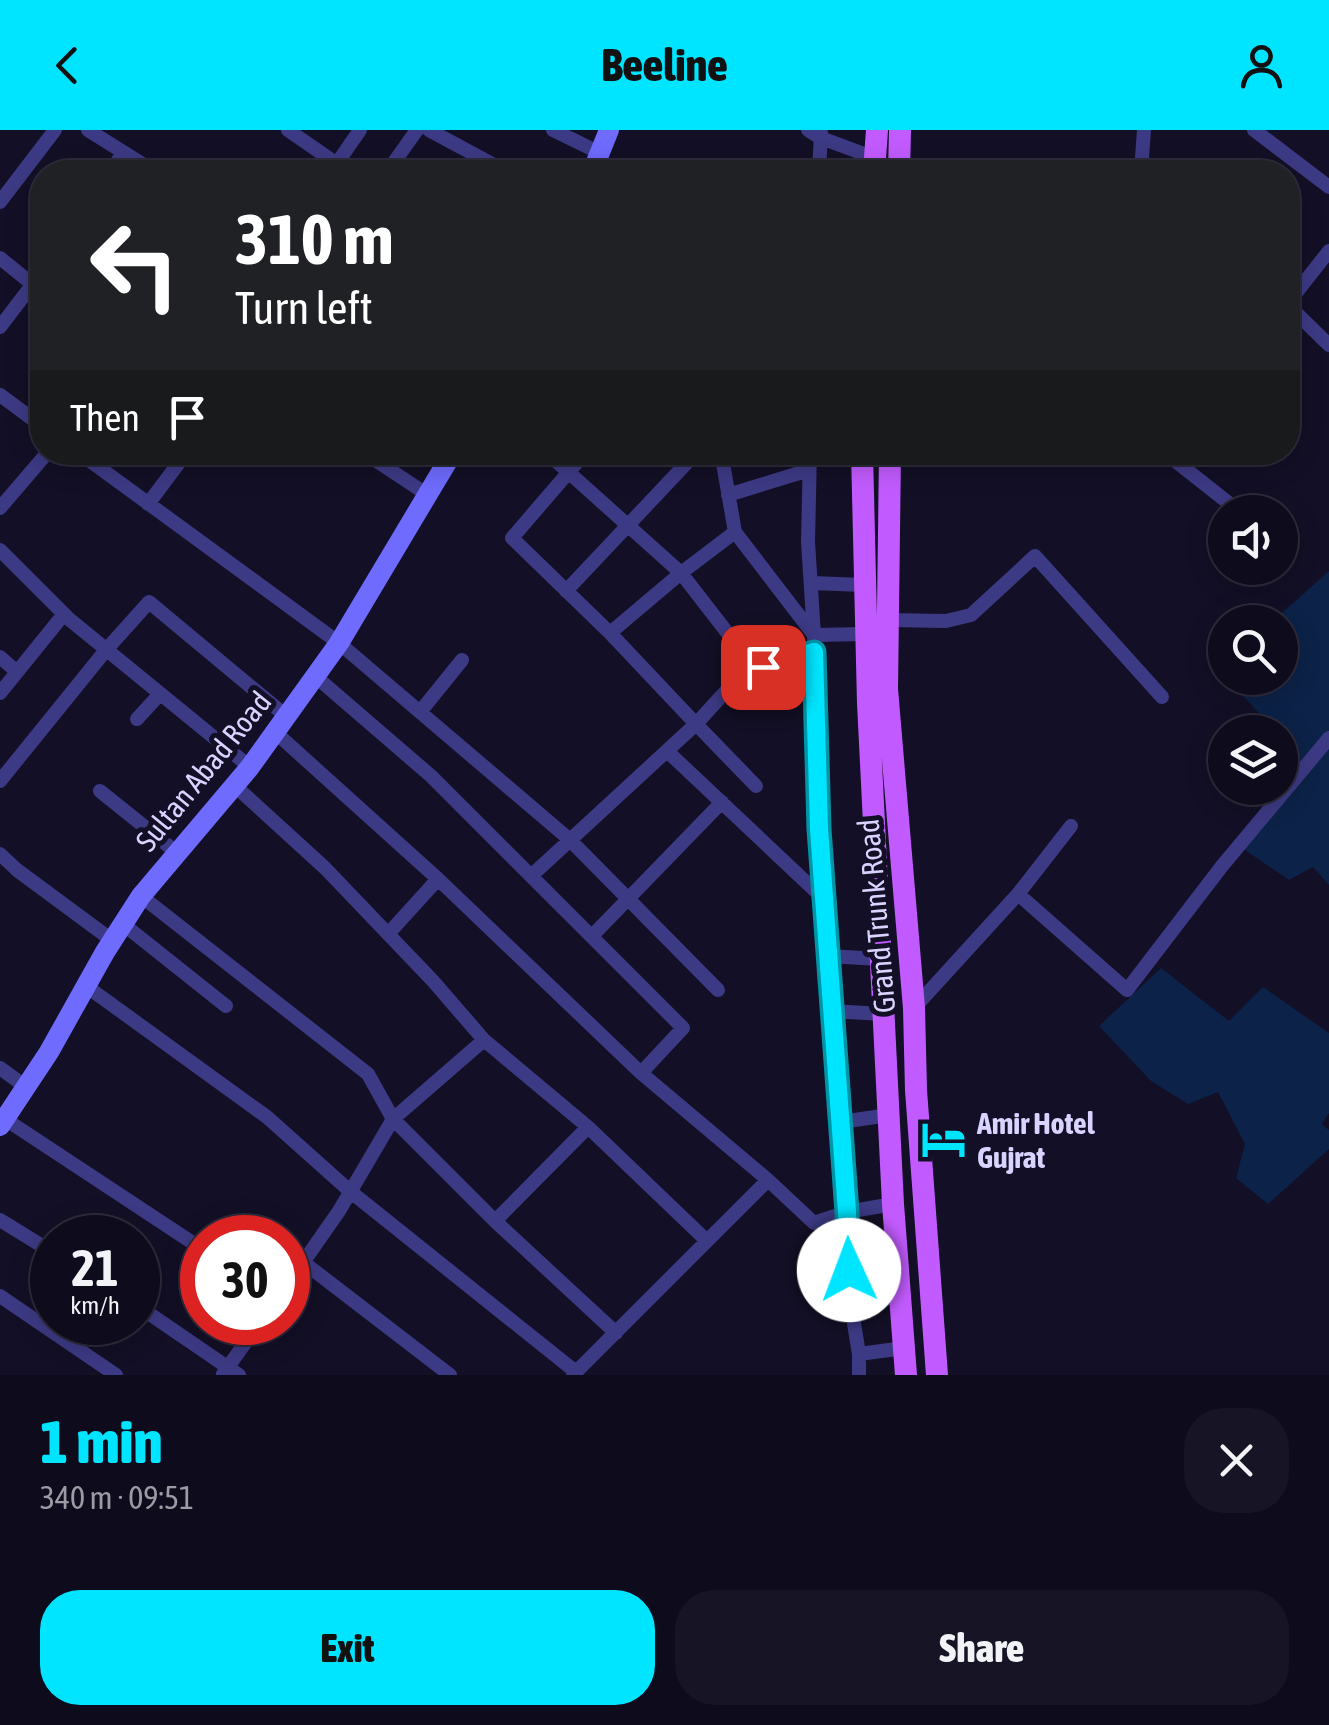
<!DOCTYPE html>
<html lang="en">
<head>
<meta charset="utf-8">
<style>
	:root { --surface:#0e0b1c; --page:#171425; --text:#f1f3f6; --muted:#9b9ba3; --line:#2e2b3b; --accent:#00e5ff }
	body { margin:0; font-family:"Asap Condensed",sans-serif; background:var(--page); color:var(--text); height:100vh; display:flex; flex-direction:column; font-size:38px; white-space:nowrap }
	* { box-sizing:border-box; margin:0 }
	p { font-size:32px; color:var(--muted) }
	.icon { flex:none; width:55px; height:55px; fill:none; stroke:currentColor; stroke-width:2; stroke-linecap:round; stroke-linejoin:round }
	.map { position:relative; height:1245px; overflow:hidden }
	.drawer { display:flex; flex-direction:column; background:var(--surface); flex:1 }
	.drawer>* { flex:none }
	.guide { position:absolute; left:30px; top:30px; width:1270px; height:305px; border-radius:40px; box-shadow:0 5px 25px #0003,0 0 0 2px var(--line); background:#202124; color:#fff; overflow:hidden }
	.controls { position:absolute; left:1208px; top:365px; display:grid; gap:20px }
	.controls a { display:grid; place-items:center; width:90px; height:90px; border-radius:50%; background:var(--surface); box-shadow:0 5px 25px #0003,0 0 0 2px var(--line); font-size:50px }
	.speed { position:absolute; left:30px; top:1085px; display:flex; gap:20px; font-size:50px; font-weight:700; text-align:center }
	.speed>* { display:grid; place-content:center; width:130px; height:130px; border-radius:50%; background:var(--surface); box-shadow:0 5px 25px #0003,0 0 0 2px var(--line); line-height:1 }
	.speed small { font-size:25px; font-weight:400 }
	.speed .limit { border:15px solid #d22; background:#fff; color:#111 }
	.pin { position:absolute; display:grid; place-items:center; width:85px; height:85px; color:#fff; margin:-42px; border-radius:20px; box-shadow:0 5px 15px #0006 }
	.me { position:absolute; width:110px; margin:-55px; rotate:358deg; stroke-linejoin:round; filter:drop-shadow(0 0 8px #0008) }
	.turn { display:flex; align-items:center; gap:35px; height:210px; padding:0 40px; font-size:45px }
	.turn .icon { width:130px; height:130px; stroke-width:2.5 }
	.turn b { display:block; font-size:70px; line-height:85px }
	.then { display:flex; align-items:center; height:95px; padding:0 40px; background:#0003; gap:20px; font-size:38px }
	.round { display:grid; place-items:center; flex:none; width:105px; height:105px; border-radius:40px; background:var(--page) }
	.overview { display:flex; align-items:center; justify-content:space-between; height:170px; padding:0 40px }
	h1 { font-size:60px; font-weight:800; line-height:75px; color:var(--accent) }
	.button { display:flex; gap:20px; margin-top:auto; padding:20px 40px }
	.button a { flex:1; height:115px; border-radius:40px; background:var(--accent); color:#111; font-size:40px; font-weight:800; line-height:115px; text-align:center }
	.button a+a { background:var(--page); color:var(--text) }
	header { display:flex; justify-content:space-between; align-items:center; height:130px; padding:0 40px; background:var(--accent); color:#111; font-size:45px; font-weight:800 }
	.map>svg:first-child { display:block }
</style>
</head>
<body>
<header><svg class="icon" aria-label="back" viewBox="0 0 24 24"><path d="M15 5l-7 7 7 7"/></svg>Beeline<svg class="icon" aria-label="person" viewBox="0 0 24 24"><circle cx="12" cy="8" r="4"/><path d="M4 21q1-7 8-7t8 7"/></svg></header>
<div class="map">
<svg width="1329" height="1245" viewBox="0 0 1329 1245">
	<rect width="100%" height="100%" fill="#130f26"/>
	<path fill="#0c2248" d="M 1329,441 L 1329,755 L 1313,737 L 1289,750 L 1239,716 L 1304,635 L 1280,608 L 1280,602 L 1276,602 L 1227,548 L 1280,548 L 1280,492 L 1272,492 Z
		M 1161,838 L 1229,891 L 1263,857 L 1329,903 L 1329,983 L 1322,994 L 1329,1000 L 1329,1019 L 1268,1074 L 1236,1048 L 1245,1014 L 1218,962 L 1188,974 L 1151,951 L 1099,896 Z"/>
	<g fill="none" stroke-linecap="round" stroke-linejoin="round">
		<path stroke="#3d3a85" stroke-width="14" d="M 88,0 L 155,42
			M 288,0 L 337,34
			M 429,0 L 507,42
			M 553,0 L 600,23
			M 808,0 L 821,8 L 875,28
			M 1254,0 L 1329,57
			M 111,42 L 123,22
			M 331,42 L 360,0
			M 387,42 L 417,0
			M 819,42 L 821,3
			M 1141,42 L 1144,0
			M 0,72 L 55,0
			M 0,128 L 42,162
			M 1288,173 L 1329,121
			M 1288,175 L 1329,215
			M 0,197 L 42,142
			M 0,265 L 42,296
			M 78,322 L 339,513 L 569,709 L 718,860
			M 363,322 L 428,365
			M 546,322 L 681,443 L 610,503 L 696,594 L 727,560 L 763,537 L 814,522
			M 586,322 L 512,408 L 610,503
			M 721,322 L 735,402 L 814,505 L 864,504
			M 810,322 L 808,412 L 814,505 L 819,699 L 847,1082 L 850,1169 L 859,1224 L 859,1245
			M 1164,322 L 1240,382
			M 728,365 L 809,340
			M 148,374 L 187,322
			M 0,378 L 48,322
			M 735,402 L 681,443 L 757,541
			M 1280,414 L 1289,421
			M 0,420 L 69,489 L 250,637
			M 811,453 L 864,455
			M 566,461 L 697,322
			M 888,490 L 946,491 L 971,485 L 1035,426 L 1162,567
			M 0,527 L 17,542
			M 315,546 L 431,646 L 683,898 L 641,943 L 768,1050
			M 0,563 L 64,484
			M 420,582 L 462,530
			M 137,589 L 159,565
			M 275,602 L 438,749 L 641,943
			M 667,621 L 824,769
			M 0,651 L 106,520 L 149,472 L 286,586
			M 234,655 L 325,738 L 433,851 L 484,910
			M 100,661 L 176,722
			M 0,724 L 17,740 L 113,811
			M 531,746 L 696,594 L 756,656
			M 1018,764 L 1127,860 L 1222,736 L 1329,608
			M 141,766 L 368,944 L 393,989 L 495,1091 L 616,1203
			M 123,794 L 226,876
			M 388,804 L 438,749
			M 592,806 L 722,672
			M 828,826 L 880,829
			M 86,856 L 267,987 L 351,1062 L 576,1242
			M 914,878 L 1018,764 L 1071,696
			M 831,881 L 883,884
			M 0,938 L 26,957
			M 5,989 L 202,1119
			M 841,992 L 889,985
			M 0,1090 L 52,1122
			M 495,1091 L 588,997 L 706,1110
			M 303,1132 L 450,1245
			M 288,1154 L 339,1081 L 393,989 L 484,910 L 588,997
			M 0,1166 L 116,1245
			M 850,1169 L 901,1168
			M 138,1176 L 239,1245
			M 859,1224 L 904,1218
			M 223,1244 L 260,1192
			M 573,1245 L 768,1050 L 814,1093 L 847,1082 L 893,1074"/>
		<path stroke="#6f6bff" stroke-width="20" d="M 592,42 L 609,0
			M 0,996 L 49,922 L 105,822 L 141,766 L 250,637 L 339,513 L 453,322"/>
		<path stroke="#c25bff" stroke-width="22" d="M 874,42 L 877,0
			M 899,42 L 900,0
			M 862,322 L 868,573 L 893,1074 L 906,1245
			M 890,322 L 887,559 L 914,878 L 916,960 L 937,1245"/>
	</g>
	<g fill="none" stroke-linecap="round" stroke-linejoin="round">
		<defs>
			<path id="route" d="M 763,537 L 814,522 L 819,699 L 847,1082 L 849,1140"/>
		</defs>
		<use href="#route" stroke="#0095a6" stroke-width="25"/>
		<use href="#route" stroke="#00e5ff" stroke-width="18"/>
	</g>
	<defs>
		<symbol id="hotel-bare" viewBox="-9 -9 18 18"><path d="M-6-4.5h1.5V1H6V5H4.5V3h-9V5H-6ZM-4 0a1.8 1.8 0 1 1 3.6 0ZM.5 0V-2.5h3Q6-2.5 6 0Z" fill="#00e5ff" stroke="#130f26" stroke-width="2.5" paint-order="stroke"/></symbol>
	</defs>
	<g fill-rule="evenodd">
		<use href="#hotel-bare" x="912" y="978" width="63" height="63"/>
	</g>
	<g text-anchor="middle" dominant-baseline="central" stroke-width="10" stroke-linejoin="round" paint-order="stroke">
		<g font-size="30" fill="#d9d4ff" stroke="#130f26">
			<text transform="translate(203 641) rotate(-51)">Sultan Abad Road</text>
			<text transform="translate(876 786) rotate(-95)">Grand Trunk Road</text>
		</g>
		<g font-size="30" font-weight="bold" fill="#d9d4ff" stroke="#130f26" text-anchor="start">
			<text x="977" y="993">Amir Hotel<tspan x="977" dy="34">Gujrat</tspan></text>
		</g>
	</g>
</svg>
<div class="controls">
<a><svg class="icon" aria-label="sound" viewBox="0 0 24 24"><path d="M4 9h4l5-4v14l-5-4H4zM17 9q2 3 0 6"/></svg></a>
<a><svg class="icon" aria-label="search" viewBox="0 0 24 24"><circle cx="10" cy="10" r="6"/><path d="M15 15l6 6"/></svg></a>
<a><svg class="icon" aria-label="layers" viewBox="0 0 24 24"><path d="M12 4l9 5-9 5-9-5zM3 14l9 5 9-5"/></svg></a>
</div>
<div class="speed"><div>21<small>km/h</small></div><div class="limit">30</div></div>
<div class="pin" style="left:763px;top:537px;background:#d93025"><svg class="icon" aria-label="arrive" viewBox="0 0 24 24"><path d="M6 21V4h12l-3 4 3 4H6"/></svg></div>
<svg class="me" style="left:849px;top:1140px" viewBox="-20 -20 40 40"><circle r="19" fill="#fff"/><path d="M0-13L10 11 0 6-10 11z" fill="#00e5ff"/></svg>
<div class="guide">
<div class="turn"><svg class="icon" aria-label="left" viewBox="0 0 24 24"><path d="M17 20v-9H6M10 6l-5 5 5 5"/></svg><div><b>310 m</b>Turn left</div></div>
<div class="then">Then<svg class="icon" aria-label="arrive" viewBox="0 0 24 24"><path d="M6 21V4h12l-3 4 3 4H6"/></svg></div>
</div>
</div>
<section class="drawer">
<div class="overview"><div><h1>1 min</h1><p>340 m · 09:51</p></div><a class="round"><svg class="icon" aria-label="close" viewBox="0 0 24 24"><path d="M6 6l12 12M18 6L6 18"/></svg></a></div>
<div class="button"><a>Exit</a><a>Share</a></div>
</section>
</body>
</html>
